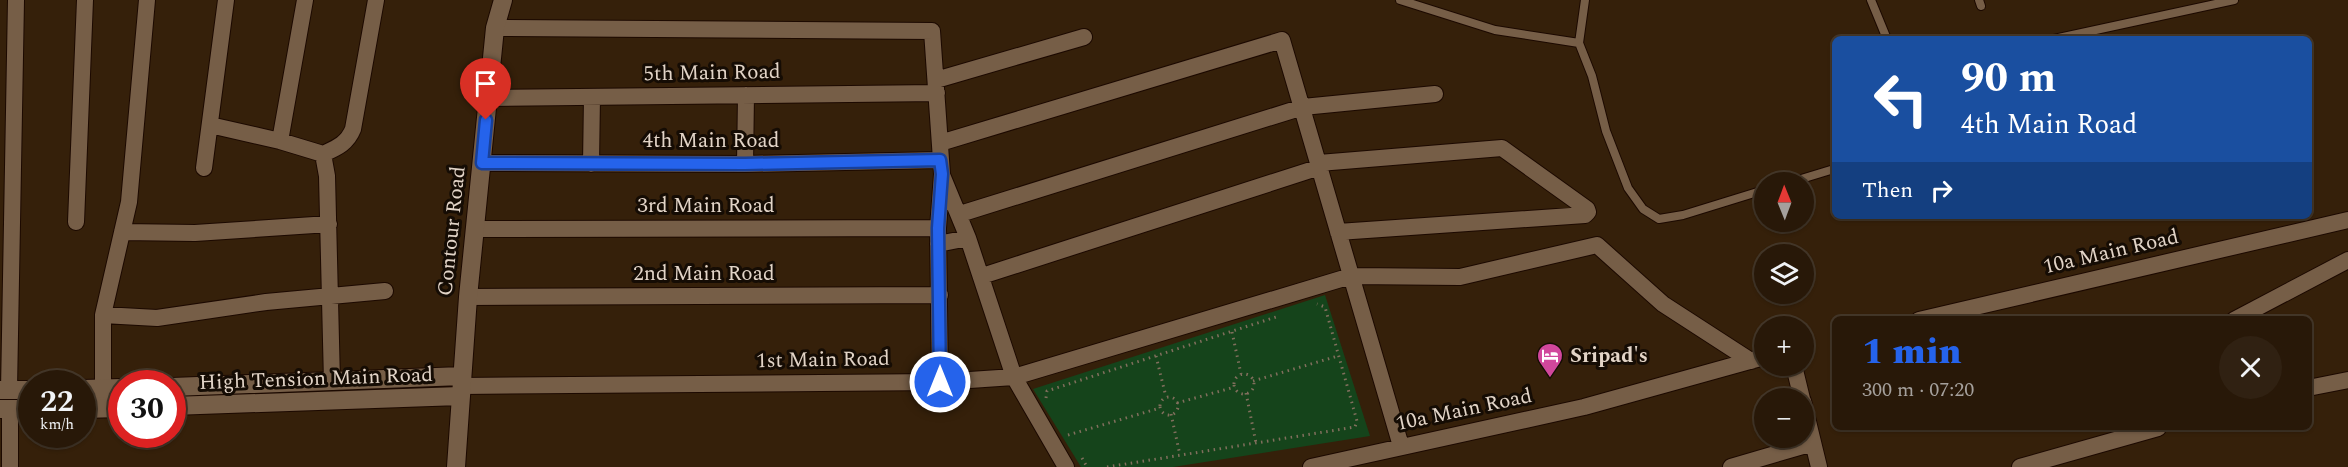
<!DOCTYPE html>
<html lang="en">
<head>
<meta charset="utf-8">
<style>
	:root { --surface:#281808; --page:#302112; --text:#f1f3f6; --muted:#a5a09c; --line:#443729; --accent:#2563eb }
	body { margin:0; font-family:Spectral,serif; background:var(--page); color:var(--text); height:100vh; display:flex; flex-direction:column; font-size:22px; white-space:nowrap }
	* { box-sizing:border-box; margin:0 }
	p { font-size:20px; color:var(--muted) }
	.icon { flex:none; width:33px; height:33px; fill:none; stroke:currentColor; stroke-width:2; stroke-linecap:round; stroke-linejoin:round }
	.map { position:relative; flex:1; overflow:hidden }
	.drawer { position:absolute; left:1832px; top:316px; width:480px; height:114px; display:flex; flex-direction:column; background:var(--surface); border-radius:9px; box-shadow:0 2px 4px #0004,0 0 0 2px var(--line) }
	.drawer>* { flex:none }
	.hud { position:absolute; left:1832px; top:36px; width:480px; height:183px; border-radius:9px; box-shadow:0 2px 4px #0004,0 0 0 2px var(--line); background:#1a4fa0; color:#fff; overflow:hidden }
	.needle { width:39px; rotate:359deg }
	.tools { position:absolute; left:1754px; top:172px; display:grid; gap:12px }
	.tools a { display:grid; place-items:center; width:60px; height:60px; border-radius:50%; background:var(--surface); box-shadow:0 2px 4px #0004,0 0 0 2px var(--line); font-size:30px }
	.speed { position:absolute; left:18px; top:370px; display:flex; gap:12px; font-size:30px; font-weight:700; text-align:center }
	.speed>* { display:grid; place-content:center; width:78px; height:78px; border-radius:50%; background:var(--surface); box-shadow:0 2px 4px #0004,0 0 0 2px var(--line); line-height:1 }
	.speed small { font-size:15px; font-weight:400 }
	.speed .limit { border:9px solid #d22; background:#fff; color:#111 }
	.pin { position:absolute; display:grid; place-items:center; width:51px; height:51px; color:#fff; margin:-62px -26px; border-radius:50% 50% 50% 0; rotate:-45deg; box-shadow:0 0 6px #0007 }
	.pin .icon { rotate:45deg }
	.me { position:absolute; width:66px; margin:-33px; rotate:0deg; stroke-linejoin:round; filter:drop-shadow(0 0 4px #0008) }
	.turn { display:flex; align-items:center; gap:21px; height:126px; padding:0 30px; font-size:27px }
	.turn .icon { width:78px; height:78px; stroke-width:2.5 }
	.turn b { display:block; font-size:42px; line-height:51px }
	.then { display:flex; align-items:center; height:57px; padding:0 30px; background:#0003; gap:12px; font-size:22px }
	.round { display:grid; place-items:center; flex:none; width:63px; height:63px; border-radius:32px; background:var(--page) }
	.overview { display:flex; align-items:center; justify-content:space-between; height:102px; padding:0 30px }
	h1 { font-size:36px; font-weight:800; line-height:45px; color:var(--accent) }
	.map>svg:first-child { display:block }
</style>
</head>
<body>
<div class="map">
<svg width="2348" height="467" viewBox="0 0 2348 467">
	<rect width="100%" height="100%" fill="#35200a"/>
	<path fill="#15441b" d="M 1325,295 L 1370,436 L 1173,467 L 1081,467 L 1033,389 Z"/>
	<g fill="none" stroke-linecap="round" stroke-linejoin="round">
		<defs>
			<path id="lane" d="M 1400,0 L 1495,30 L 1579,43 L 1592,76 L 1606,131 L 1628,188 L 1643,209 L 1659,219 L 1683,215 L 1764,190
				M 1871,0 L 1887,39
				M 1979,0 L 1981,6
				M 2054,39 L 2234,0
				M 1579,43 L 1585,0
				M 1788,183 L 1834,169"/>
			<path id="street" d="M 495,28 L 932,31 L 942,174 L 938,228 L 940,382
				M 936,80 L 1084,37
				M 488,98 L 937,93
				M 210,125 L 280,141 L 323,154 L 327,176 L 332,382
				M 280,141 L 305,0
				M 940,143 L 1282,40 L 1401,446
				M 323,154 C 336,148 347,144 353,129 L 376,0
				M 482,163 L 745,164 L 940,160
				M 1319,163 L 1502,148 L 1587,209 L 1588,212 L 1585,215 L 1338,232
				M 591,164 L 592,97
				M 745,164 L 746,95
				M 204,168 L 226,0
				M 942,175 L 968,238 L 1014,377 L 1066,467
				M 960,214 L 1303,107 L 1435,94
				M 76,222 L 85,0
				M 475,229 L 938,228
				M 122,232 L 195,233 L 329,224
				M 938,244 L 968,238
				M 982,276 L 1320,167
				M 468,297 L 940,295
				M 103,315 L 157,318 L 266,302 L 385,291
				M 1919,320 L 2348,220
				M 2234,320 L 2348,260
				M 1794,366 L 1802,399
				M 461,386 L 940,382 L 1014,377 L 1351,276 L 1460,277 L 1597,245 L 1663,304 L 1751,361
				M 2308,388 L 2348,380
				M 9,390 L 16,0
				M 1803,401 L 1819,467
				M 103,408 L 103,315 L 129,202 L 147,0
				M 10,409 L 10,467
				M 1311,467 L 1584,407 L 1764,357
				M 1731,467 L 1813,443
				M 2020,467 L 2158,428"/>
			<path id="secondary" d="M 172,387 L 462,376
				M 82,389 L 122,388
				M 0,390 L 32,390
				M 172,406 L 460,396
				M 0,409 L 32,409
				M 82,409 L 122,408
				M 456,467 L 468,297 L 495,28 L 503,0"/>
		</defs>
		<use href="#lane" stroke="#1c0900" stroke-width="10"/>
		<use href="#street" stroke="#1c0900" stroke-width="18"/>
		<use href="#secondary" stroke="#1c0900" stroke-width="20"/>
		<path stroke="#816f5d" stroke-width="3" stroke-dasharray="1.5 4.5" stroke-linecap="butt" d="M 1232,332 L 1241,374
			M 1156,356 L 1166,397
			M1234 384a10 10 0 1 1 20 0a10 10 0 1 1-20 0Z
			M 1253,381 L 1338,356
			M 1246,393 L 1256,443
			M1160 406a9 9 0 1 1 18 0a9 9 0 1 1-18 0Z
			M 1046,398 L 1047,391 L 1276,317
			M 1177,403 L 1235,387
			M 1171,414 L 1180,455
			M 1068,435 L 1160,408
			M 1082,458 L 1087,467
			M 1107,467 L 1355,427 L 1357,421 L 1325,307 L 1317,304"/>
		<use href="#lane" stroke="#765e47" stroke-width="8"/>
		<use href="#street" stroke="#765e47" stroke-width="16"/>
		<use href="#secondary" stroke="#765e47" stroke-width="18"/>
	</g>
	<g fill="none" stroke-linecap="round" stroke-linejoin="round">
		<defs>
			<path id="route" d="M 486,120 L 482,163 L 745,164 L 940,160 L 942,174 L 938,228 L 940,382"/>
		</defs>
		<use href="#route" stroke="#184099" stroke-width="15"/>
		<use href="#route" stroke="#2563eb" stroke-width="10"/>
	</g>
	<defs>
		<symbol id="hotel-pin" viewBox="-11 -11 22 30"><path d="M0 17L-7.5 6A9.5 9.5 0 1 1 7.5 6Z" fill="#d1479c" stroke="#150c04"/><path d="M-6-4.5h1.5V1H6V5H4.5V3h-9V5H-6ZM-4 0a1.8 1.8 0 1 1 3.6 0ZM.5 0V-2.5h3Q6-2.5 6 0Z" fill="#fff"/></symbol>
	</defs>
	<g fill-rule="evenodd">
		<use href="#hotel-pin" x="1535" y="341" width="30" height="40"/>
	</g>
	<g text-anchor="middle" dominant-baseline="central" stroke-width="6" stroke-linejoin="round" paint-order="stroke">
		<g font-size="21" fill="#e2d4c7" stroke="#150c04">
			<text transform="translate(712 73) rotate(-1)">5th Main Road</text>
			<text x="711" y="141">4th Main Road</text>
			<text x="706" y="206">3rd Main Road</text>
			<text transform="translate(452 231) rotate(-84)">Contour Road</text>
			<text transform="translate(2111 252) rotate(-13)">10a Main Road</text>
			<text x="704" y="274">2nd Main Road</text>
			<text transform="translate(823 360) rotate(-1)">1st Main Road</text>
			<text transform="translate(316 379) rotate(-2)">High Tension Main Road</text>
			<text transform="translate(1464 410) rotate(-12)">10a Main Road</text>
		</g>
		<g font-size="21" font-weight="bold" fill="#e2d4c7" stroke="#150c04" text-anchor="start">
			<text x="1570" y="356">Sripad's</text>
		</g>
	</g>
</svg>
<div class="tools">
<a><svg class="needle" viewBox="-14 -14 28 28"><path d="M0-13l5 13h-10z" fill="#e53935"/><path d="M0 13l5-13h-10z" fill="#a5a09c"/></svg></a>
<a><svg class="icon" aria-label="layers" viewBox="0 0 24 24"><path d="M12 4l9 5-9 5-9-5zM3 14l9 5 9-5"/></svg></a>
<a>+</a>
<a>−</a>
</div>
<div class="speed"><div>22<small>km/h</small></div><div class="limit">30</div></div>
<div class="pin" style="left:486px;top:120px;background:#d93025"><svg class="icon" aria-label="arrive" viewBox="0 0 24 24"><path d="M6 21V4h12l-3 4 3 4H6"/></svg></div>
<svg class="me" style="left:940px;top:382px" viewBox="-20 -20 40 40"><circle r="17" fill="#2563eb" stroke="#fff" stroke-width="3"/><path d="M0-11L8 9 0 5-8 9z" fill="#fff"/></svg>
<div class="hud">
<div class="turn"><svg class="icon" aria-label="left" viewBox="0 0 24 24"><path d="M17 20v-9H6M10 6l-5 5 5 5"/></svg><div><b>90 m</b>4th Main Road</div></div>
<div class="then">Then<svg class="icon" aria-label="right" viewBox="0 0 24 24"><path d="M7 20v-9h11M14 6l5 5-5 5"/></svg></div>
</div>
<section class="drawer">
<div class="overview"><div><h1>1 min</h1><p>300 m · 07:20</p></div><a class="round"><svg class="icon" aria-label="close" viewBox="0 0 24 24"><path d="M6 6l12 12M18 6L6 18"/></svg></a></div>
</section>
</div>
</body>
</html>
